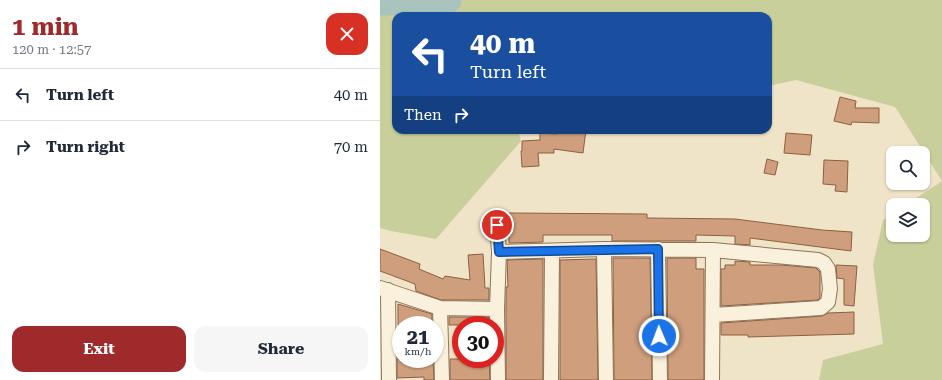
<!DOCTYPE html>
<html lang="en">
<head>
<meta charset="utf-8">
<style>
	:root { --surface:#fff; --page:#f6f6f7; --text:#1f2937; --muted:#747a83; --line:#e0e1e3; --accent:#9e2a2b }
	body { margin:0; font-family:"Roboto Serif",serif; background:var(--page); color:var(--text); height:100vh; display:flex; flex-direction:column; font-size:15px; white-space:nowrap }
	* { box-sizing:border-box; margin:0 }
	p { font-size:13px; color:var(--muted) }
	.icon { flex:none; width:22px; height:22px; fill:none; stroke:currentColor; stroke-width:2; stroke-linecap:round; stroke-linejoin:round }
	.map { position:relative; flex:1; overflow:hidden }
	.details { display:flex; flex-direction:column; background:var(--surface); width:380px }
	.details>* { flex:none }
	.hud { position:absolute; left:12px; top:12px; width:380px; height:122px; border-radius:12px; box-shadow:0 1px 3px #0004; background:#1a4fa0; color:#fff; overflow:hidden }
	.controls { position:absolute; left:506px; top:146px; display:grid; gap:8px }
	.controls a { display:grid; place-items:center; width:44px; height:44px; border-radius:8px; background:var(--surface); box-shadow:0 1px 3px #0004; font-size:20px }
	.speed { position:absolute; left:12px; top:316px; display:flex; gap:8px; font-size:20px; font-weight:700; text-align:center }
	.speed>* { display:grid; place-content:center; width:52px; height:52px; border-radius:50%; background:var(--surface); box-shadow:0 1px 3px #0004; line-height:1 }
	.speed small { font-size:10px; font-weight:400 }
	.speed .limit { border:6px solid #d22; background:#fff; color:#111 }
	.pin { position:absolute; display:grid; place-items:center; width:34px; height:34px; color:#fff; margin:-17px; border:2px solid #fff; border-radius:50%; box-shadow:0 1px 4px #0007 }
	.me { position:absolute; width:44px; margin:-22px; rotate:359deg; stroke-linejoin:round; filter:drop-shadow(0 0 3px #0008) }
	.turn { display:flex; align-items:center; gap:14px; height:84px; padding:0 12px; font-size:18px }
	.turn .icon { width:52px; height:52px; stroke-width:2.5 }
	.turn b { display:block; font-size:28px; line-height:34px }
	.then { display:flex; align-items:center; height:38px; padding:0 12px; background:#0003; gap:8px; font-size:15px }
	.round { display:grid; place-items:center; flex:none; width:42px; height:42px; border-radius:12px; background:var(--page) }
	.head { display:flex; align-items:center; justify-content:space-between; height:68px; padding:0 12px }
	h1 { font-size:24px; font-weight:700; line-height:30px; color:var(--accent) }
	.button { display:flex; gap:8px; margin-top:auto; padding:8px 12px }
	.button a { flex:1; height:46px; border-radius:12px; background:var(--accent); color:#fff; font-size:16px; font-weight:700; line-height:46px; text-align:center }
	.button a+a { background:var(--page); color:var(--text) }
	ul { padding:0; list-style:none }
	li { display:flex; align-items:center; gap:12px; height:52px; padding:0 12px; border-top:1px solid var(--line) }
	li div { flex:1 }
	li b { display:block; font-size:15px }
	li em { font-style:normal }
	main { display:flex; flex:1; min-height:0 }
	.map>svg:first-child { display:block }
</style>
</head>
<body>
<main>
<section class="details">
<div class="head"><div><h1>1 min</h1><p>120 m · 12:57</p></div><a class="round" style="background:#d93025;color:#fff"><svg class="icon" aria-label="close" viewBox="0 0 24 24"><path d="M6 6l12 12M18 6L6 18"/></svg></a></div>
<ul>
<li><svg class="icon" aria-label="left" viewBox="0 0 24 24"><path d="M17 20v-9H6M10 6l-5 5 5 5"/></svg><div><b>Turn left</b></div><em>40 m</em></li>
<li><svg class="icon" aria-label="right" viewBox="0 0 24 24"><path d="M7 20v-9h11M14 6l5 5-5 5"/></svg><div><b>Turn right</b></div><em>70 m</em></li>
</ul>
<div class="button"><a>Exit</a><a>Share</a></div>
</section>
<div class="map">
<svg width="562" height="380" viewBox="0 0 562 380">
	<rect width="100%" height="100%" fill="#f0e4c8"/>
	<path fill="#c9cf9b" d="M 0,0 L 562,0 L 562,380 L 439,380 L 443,360 L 503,344 L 493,265 L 503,220 L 513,214 L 513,235 L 543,235 L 543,205 L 526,205 L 562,181 L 515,107 L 416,80 L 388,86 L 388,16 L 16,16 L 16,130 L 138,130 L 141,141 L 56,239 L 11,231 L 0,228 Z"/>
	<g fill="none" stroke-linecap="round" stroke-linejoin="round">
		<path stroke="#a9c4bc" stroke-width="27" d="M 0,2 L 60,1 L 68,0"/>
	</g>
	<path fill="#cf9f7d" stroke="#8d5f41" d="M 460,97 L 476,101 L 475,108 L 499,108 L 499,123 L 472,122 L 471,125 L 454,121 Z
		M 177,130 L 189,132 L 190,130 L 206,130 L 203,153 L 174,149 L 174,153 L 158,153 L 159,166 L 142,167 L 141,151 L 142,151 L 142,141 L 160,140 L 160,133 L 177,134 Z
		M 406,133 L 432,135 L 430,155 L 404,153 Z
		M 387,159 L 398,162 L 395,175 L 384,173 Z
		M 444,160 L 468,161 L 467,192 L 455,191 L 456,185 L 443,184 Z
		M 129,213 L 267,214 L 267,218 L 355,219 L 442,230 L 472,232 L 471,251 L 370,238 L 370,245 L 355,244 L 355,236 L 316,235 L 316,241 L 232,241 L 232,235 L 163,235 L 163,242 L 129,243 Z
		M 0,249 L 40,264 L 39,269 L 63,279 L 65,276 L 90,280 L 88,255 L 103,254 L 105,288 L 109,288 L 109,300 L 61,300 L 36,291 L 35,284 L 0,271 Z
		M 233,258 L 270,258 L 272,380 L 234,380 Z
		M 287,258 L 316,258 L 316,269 L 324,269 L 324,380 L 288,380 Z
		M 163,259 L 163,380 L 126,380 L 126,287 L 128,287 L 127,260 Z
		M 216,259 L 218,380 L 180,380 L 180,260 Z
		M 355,261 L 370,262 L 370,265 L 401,265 L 436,268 L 440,272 L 440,298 L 438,300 L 341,306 L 341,269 L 345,269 L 345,265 L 355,265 Z
		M 456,265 L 477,266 L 474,306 L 464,305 L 464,279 L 457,278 Z
		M 18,304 L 52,314 L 52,325 L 18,325 Z
		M 474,312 L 474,334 L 368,337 L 368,335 L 341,335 L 341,323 L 442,316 L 448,313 Z
		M 69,317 L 109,317 L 109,325 L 69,325 Z
		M 17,359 L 53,359 L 54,380 L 44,380 L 44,377 L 17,378 Z
		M 70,359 L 109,359 L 110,380 L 70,380 Z"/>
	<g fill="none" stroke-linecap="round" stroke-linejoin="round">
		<defs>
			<path id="street" d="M 117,225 L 119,252 L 117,309 L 118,380
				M 224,249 L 226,380
				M 278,249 L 280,380
				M 119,252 L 224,249 L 333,250 L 438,260 L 444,263 L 448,269 L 450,289 L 448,302 L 441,308 L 333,315
				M 0,288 L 60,308 L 117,309
				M 8,290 L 9,380
				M 60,308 L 62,380
				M 171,380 L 172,251
				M 332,380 L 333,250"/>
		</defs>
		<use href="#street" stroke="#8d765c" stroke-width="16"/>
		<use href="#street" stroke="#faf1dc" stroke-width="14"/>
	</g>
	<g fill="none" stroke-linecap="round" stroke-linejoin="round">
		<defs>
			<path id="route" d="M 117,225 L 119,252 L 278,249 L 279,336"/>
		</defs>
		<use href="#route" stroke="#114b97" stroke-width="10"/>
		<use href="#route" stroke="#1a73e8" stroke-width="7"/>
	</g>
</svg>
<div class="controls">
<a><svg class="icon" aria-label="search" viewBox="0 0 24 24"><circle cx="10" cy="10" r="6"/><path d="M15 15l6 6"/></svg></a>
<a><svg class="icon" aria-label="layers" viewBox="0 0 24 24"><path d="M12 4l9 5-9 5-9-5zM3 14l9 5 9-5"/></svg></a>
</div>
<div class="speed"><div>21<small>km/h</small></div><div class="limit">30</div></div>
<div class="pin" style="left:117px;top:225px;background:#d93025"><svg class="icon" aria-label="arrive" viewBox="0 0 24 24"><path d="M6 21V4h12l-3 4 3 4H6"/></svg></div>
<svg class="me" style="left:279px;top:336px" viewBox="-20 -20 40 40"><circle r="17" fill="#1a73e8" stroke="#fff" stroke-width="3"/><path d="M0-11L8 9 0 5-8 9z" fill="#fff"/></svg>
<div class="hud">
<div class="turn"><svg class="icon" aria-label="left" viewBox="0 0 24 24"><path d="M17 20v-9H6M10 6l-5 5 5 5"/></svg><div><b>40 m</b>Turn left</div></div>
<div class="then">Then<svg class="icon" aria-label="right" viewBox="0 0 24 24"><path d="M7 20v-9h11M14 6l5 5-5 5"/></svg></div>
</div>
</div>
</main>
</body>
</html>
